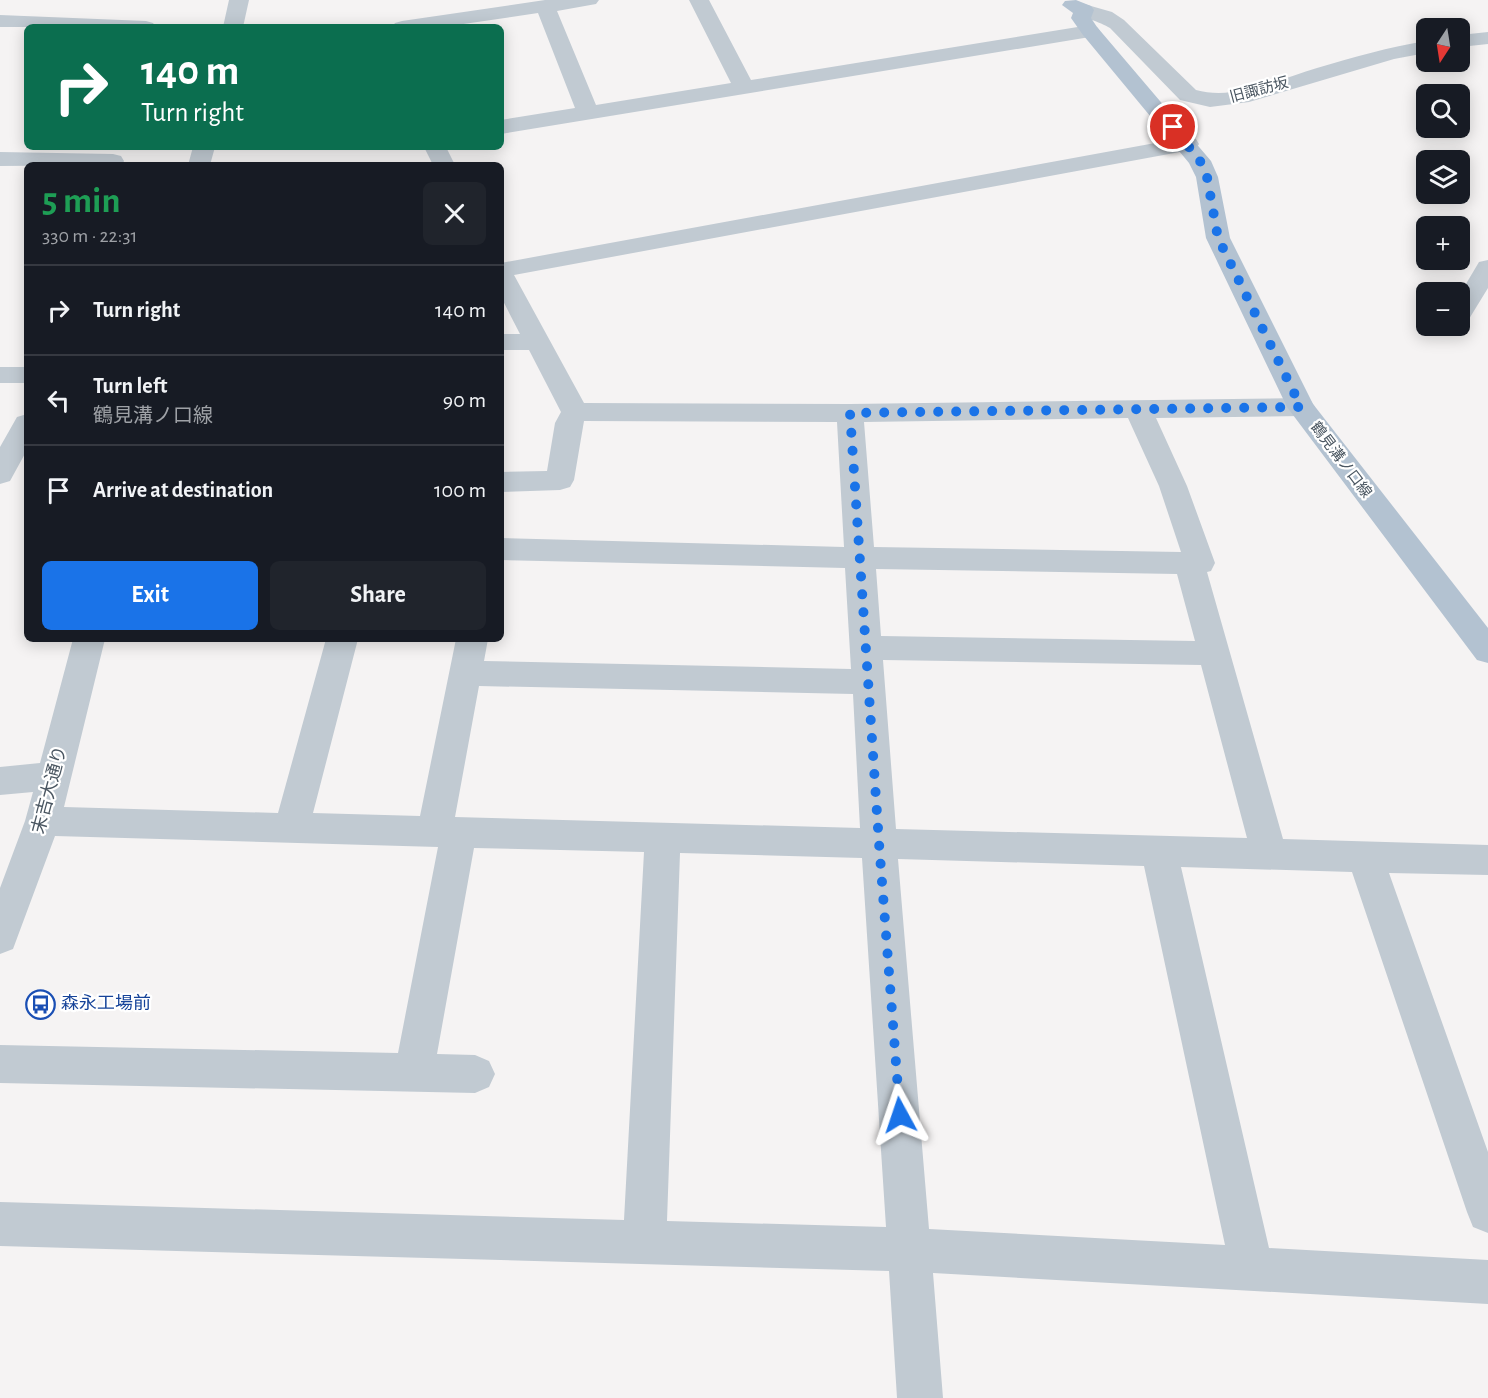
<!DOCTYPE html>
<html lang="en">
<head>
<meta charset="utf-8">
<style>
	:root { --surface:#171b24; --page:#20242c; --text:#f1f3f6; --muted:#9ea1a6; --line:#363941; --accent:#1a73e8 }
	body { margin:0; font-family:"Alegreya Sans","Noto Sans JP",sans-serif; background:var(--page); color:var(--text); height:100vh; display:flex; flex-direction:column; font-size:22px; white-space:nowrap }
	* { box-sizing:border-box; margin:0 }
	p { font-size:20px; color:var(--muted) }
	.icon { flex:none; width:33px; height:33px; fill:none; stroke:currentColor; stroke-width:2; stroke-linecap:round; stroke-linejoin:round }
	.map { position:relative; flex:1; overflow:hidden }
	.panel { position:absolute; left:24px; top:162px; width:480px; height:480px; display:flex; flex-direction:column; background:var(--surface); border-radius:9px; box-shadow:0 3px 15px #0003 }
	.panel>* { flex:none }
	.banner { position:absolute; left:24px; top:24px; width:480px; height:126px; border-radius:9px; box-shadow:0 3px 15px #0003; background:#0b6e4f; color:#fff; overflow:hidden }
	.needle { width:39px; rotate:192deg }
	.controls { position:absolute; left:1416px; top:18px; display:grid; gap:12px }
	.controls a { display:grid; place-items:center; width:54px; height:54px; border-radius:9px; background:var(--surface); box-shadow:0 3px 15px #0003; font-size:30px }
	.pin { position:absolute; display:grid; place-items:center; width:51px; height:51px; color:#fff; margin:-26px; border:3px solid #fff; border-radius:50%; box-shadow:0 2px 6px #0007 }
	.me { position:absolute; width:66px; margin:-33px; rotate:355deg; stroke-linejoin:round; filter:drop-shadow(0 0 4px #0008) }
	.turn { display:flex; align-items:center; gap:21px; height:126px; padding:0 18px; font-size:27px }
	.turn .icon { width:78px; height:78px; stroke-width:2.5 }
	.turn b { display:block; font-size:42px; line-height:51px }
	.round { display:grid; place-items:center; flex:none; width:63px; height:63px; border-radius:9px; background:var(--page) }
	.summary { display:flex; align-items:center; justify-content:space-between; height:102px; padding:0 18px }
	h1 { font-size:36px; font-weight:700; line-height:45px; color:#1e9e55 }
	.cta { display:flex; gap:12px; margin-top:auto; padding:12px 18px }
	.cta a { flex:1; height:69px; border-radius:9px; background:var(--accent); color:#fff; font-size:24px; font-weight:700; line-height:69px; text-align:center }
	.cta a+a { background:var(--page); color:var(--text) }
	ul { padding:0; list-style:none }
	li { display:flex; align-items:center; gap:18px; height:90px; padding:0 18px; border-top:2px solid var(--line) }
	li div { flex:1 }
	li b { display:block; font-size:22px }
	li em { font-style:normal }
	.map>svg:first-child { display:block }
</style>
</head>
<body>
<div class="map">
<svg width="1488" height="1398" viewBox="0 0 1488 1398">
	<rect width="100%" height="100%" fill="#f5f3f3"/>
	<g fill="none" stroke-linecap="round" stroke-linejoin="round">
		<path fill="#c1cad2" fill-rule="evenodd" d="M 229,0 L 249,0 L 243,27 L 223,27 Z
			M 545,0 L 599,0 L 596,4 L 557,11 L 596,105 L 731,83 L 689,0 L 709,0 L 751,80 L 1090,25 L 1097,27 L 1100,31 L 1097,35 L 1090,37 L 501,134 L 501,120 L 575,108 L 538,13 L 443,27 L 392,27 L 395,23 L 402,21 Z
			M 1084,4 L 1112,12 L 1124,20 L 1196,90 C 1234,101 1280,79 1317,68 C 1354,57 1389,47 1426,41 L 1426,53 L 1394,59 L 1249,102 L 1210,107 L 1180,100 L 1110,28 C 1101,22 1078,16 1074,10 L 1077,6 Z
			M 0,15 L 146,21 L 153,23 L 156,27 L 0,27 Z
			M 1488,32 L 1488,44 L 1460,47 L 1460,35 Z
			M 1188,137 L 1196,139 L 1199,144 L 1196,149 L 514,275 L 584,403 L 850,404 L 1301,398 L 1311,401 L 1315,407 L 1311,413 L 1301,416 L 1156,418 L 1187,486 L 1215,563 L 1211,571 L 1207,572 L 1283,839 L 1488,845 L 1488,875 L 1389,873 L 1488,1152 L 1488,1233 L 1473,1227 L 1467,1212 L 1352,872 L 1181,867 L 1269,1248 L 1488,1260 L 1488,1304 L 933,1273 L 943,1398 L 897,1398 L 889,1271 L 0,1246 L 0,1202 L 624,1220 L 644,852 L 474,848 L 437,1054 L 475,1055 L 489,1061 L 495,1074 L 489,1087 L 475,1093 L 0,1083 L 0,1045 L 398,1053 L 438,847 L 55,836 L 13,949 L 0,954 L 0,888 L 25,821 L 33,792 L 0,795 L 0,767 L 40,763 L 73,639 L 105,639 L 64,807 L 278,813 L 326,639 L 358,639 L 313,813 L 420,816 L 456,639 L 488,639 L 484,661 L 851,669 L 845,568 L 501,560 L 501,538 L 844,547 L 837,422 L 584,421 L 574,480 L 570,487 L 560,490 L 501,492 L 501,472 L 547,471 L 555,423 L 561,412 L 529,350 L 501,350 L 501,334 L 520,334 L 501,297 L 501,263 ZM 1128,418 L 1159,486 L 1181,552 L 874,547 L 864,422 ZM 876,569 L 1177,574 L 1195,641 L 881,636 ZM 883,660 L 1201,665 L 1247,838 L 896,829 ZM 479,686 L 853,694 L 860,828 L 455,817 ZM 680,853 L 862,858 L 886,1227 L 667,1221 ZM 898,859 L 1144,866 L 1225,1245 L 929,1229 Z
			M 193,147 L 215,147 L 210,165 L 188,165 Z
			M 424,147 L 446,147 L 455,165 L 433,165 Z
			M 0,152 L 113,154 L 121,156 L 124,161 L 122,165 L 0,166 Z
			M 1488,260 L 1488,288 L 1469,319 L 1460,322 L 1460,294 L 1479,262 Z
			M 0,367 L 27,367 L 27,383 L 0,383 Z
			M 27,414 L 27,450 L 10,481 L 0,484 L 0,447 L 17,417 Z"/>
		<path fill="#b3c2d1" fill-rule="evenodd" d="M 1076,0 L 1091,6 L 1094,10 L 1091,18 L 1097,27 L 1211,161 L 1218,177 L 1230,238 L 1313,404 L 1488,628 L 1488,663 L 1477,660 L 1287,407 L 1206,238 L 1196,177 L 1189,163 L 1083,35 L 1071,18 L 1073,13 L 1062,5 L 1065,1 Z"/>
	</g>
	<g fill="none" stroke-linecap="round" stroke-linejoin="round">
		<path stroke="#1a73e8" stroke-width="10" stroke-dasharray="0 18" d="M 900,1115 L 879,843 L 850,413 L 1301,407 L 1218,238 L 1207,177 L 1200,161 L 1173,127"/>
	</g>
	<defs>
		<symbol id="bus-ring" viewBox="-11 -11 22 22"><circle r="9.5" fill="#fff" stroke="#1a4fb4" stroke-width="1.5"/><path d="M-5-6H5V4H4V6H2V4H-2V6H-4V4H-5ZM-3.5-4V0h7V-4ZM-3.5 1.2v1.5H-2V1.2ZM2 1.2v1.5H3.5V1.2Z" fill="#1a4fb4"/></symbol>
	</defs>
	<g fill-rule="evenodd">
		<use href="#bus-ring" x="24" y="988" width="33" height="33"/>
	</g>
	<g text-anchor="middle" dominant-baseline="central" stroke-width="4.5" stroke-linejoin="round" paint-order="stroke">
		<g font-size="15" fill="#4a5661" stroke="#fff">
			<text transform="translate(1259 90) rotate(-15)">旧諏訪坂</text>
			<text transform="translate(1341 460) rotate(53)">鶴見溝ノ口線</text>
		</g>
		<g font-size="18" fill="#4a5661" stroke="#fff">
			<text transform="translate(50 790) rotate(-75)">末吉大通り</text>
		</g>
		<g font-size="18" fill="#164399" stroke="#fff" text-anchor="start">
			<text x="61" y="1004">森永工場前</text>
		</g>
	</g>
</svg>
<div class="controls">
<a><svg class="needle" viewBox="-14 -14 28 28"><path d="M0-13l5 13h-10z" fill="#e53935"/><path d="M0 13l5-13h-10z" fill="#9ea1a6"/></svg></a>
<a><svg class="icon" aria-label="search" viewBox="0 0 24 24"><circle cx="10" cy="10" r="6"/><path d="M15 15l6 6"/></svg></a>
<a><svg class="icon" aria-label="layers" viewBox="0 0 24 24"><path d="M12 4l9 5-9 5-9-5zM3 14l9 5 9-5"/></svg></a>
<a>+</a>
<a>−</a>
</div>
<div class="pin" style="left:1173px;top:127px;background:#d93025"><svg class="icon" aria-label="arrive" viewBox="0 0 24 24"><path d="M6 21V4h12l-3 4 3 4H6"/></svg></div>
<svg class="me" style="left:900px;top:1115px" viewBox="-20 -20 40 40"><path d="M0-17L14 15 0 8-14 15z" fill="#1a73e8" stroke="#fff" stroke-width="4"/></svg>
<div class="banner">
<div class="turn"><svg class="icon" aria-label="right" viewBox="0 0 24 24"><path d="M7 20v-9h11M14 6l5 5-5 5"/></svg><div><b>140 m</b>Turn right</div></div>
</div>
<section class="panel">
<div class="summary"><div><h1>5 min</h1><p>330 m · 22:31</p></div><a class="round"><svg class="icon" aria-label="close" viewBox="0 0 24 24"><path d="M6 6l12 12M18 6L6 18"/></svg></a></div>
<ul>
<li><svg class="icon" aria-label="right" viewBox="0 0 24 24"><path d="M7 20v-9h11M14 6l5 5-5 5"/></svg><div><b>Turn right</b></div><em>140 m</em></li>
<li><svg class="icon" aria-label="left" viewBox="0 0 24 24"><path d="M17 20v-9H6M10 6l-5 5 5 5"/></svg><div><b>Turn left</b><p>鶴見溝ノ口線</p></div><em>90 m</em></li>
<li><svg class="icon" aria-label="arrive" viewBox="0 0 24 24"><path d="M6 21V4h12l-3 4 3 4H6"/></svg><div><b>Arrive at destination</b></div><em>100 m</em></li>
</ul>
<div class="cta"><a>Exit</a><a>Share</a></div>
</section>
</div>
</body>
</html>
